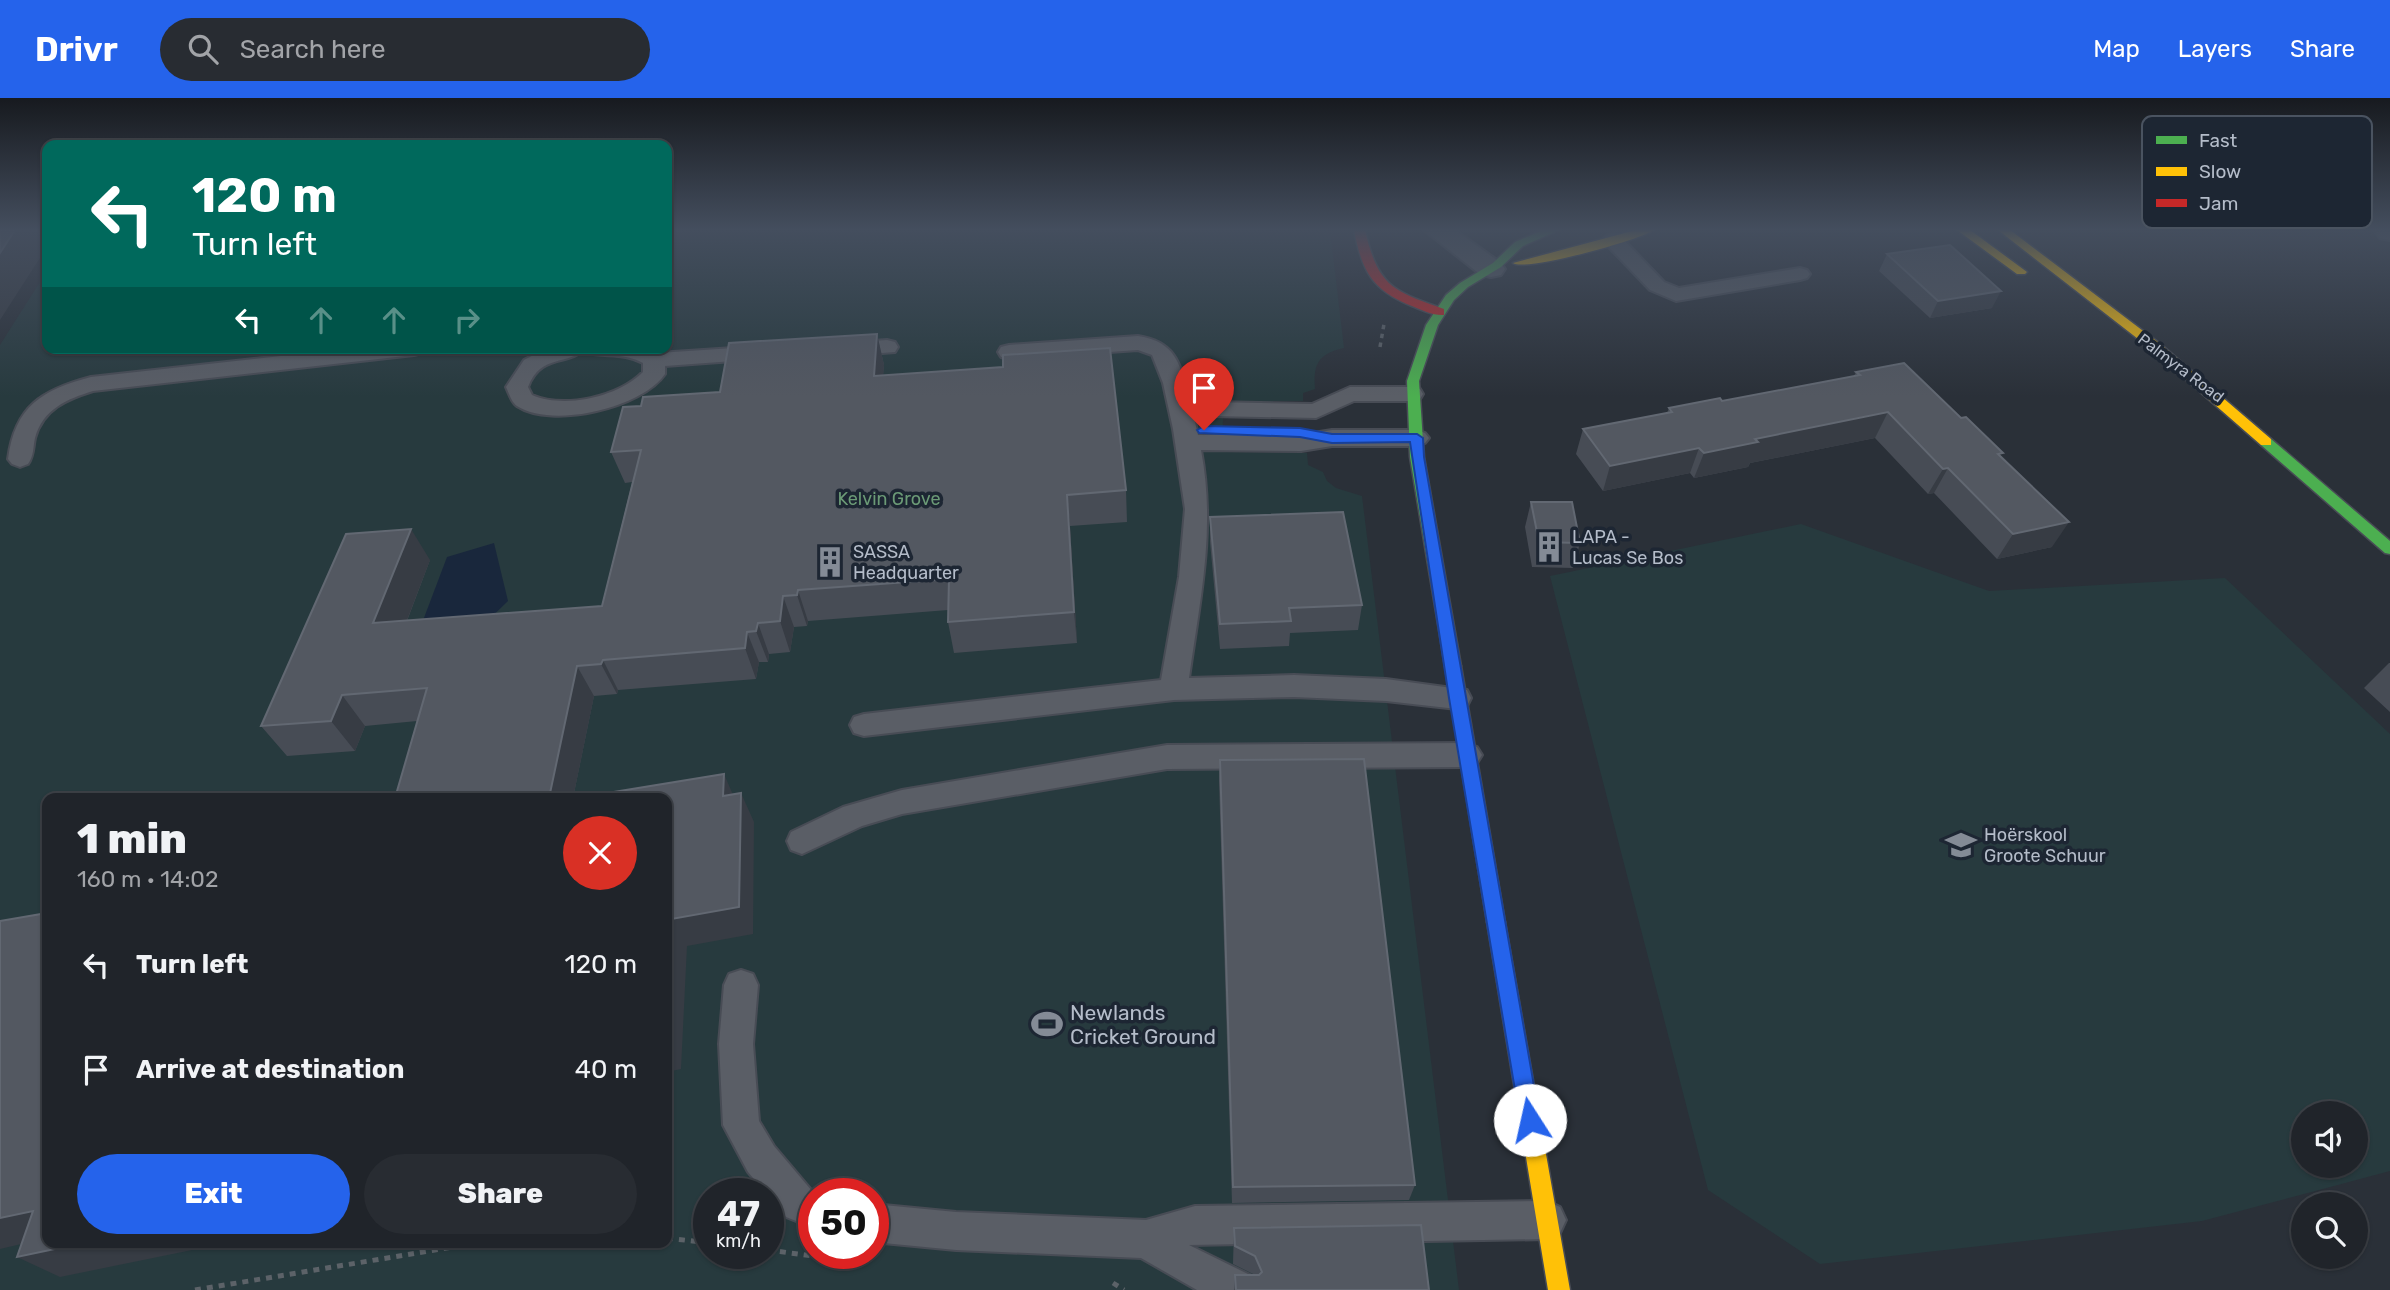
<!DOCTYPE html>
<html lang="en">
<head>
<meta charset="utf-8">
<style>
	:root { --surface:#20242a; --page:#282c32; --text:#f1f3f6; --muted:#a2a4a8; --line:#3d4147; --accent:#2563eb }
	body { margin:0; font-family:Rubik,sans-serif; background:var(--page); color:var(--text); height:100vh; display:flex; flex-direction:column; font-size:26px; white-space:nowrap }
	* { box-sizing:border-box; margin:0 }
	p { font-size:23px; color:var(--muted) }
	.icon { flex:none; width:38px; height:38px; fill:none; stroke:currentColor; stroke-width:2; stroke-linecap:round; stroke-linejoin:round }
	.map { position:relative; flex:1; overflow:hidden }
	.sheet { position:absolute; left:42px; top:695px; width:630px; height:455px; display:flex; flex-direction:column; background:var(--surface); border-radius:14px; box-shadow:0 2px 5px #0004,0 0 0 2px var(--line) }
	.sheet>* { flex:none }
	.hud { position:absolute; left:42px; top:42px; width:630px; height:214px; border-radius:14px; box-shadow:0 2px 5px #0004,0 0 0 2px var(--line); background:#00695c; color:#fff; overflow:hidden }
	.controls { position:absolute; left:2291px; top:1003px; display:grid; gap:14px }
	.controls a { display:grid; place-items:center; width:77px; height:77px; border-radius:50%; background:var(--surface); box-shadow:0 2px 5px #0004,0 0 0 2px var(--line); font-size:35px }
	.speed { position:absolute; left:693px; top:1080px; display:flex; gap:14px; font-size:35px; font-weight:700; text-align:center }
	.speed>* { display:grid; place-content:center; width:91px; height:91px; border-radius:50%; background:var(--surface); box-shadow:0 2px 5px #0004,0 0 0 2px var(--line); line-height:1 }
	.speed small { font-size:18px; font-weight:400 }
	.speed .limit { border:10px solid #d22; background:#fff; color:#111 }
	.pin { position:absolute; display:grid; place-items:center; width:60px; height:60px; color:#fff; margin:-72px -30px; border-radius:50% 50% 50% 0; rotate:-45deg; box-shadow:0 0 7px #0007 }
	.pin .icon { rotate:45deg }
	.me { position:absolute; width:77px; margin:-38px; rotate:350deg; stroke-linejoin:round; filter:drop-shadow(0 0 5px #0008) }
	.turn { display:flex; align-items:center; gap:24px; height:147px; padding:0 35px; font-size:32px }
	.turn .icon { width:91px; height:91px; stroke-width:2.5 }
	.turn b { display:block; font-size:49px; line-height:60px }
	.lanes { display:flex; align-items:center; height:66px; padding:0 35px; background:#0003; justify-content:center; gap:35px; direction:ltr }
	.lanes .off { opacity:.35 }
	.round { display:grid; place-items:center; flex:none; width:74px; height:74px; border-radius:37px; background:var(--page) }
	.overview { display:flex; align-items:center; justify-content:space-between; height:119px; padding:0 35px }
	h1 { font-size:42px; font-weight:800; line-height:52px }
	.cta { display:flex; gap:14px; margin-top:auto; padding:14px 35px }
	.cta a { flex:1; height:80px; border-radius:42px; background:var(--accent); color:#fff; font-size:28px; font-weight:800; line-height:80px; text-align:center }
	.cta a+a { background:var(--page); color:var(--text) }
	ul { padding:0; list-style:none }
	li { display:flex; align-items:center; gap:21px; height:105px; padding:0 35px }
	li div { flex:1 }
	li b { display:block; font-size:26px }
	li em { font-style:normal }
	header { display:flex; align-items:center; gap:42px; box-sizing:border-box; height:98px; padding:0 35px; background:var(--accent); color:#fff }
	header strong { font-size:33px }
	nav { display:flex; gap:38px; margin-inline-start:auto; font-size:24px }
	.search { width:490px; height:63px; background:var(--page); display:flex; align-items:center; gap:18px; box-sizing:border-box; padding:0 24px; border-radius:38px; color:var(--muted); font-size:26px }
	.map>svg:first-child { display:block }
</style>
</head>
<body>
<header>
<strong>Drivr</strong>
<div class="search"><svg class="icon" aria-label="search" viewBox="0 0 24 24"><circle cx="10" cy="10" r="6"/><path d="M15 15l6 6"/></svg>Search here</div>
<nav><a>Map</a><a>Layers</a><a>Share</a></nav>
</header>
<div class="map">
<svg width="2390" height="1192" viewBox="0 0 2390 1192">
	<rect width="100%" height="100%" fill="#2a3038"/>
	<path fill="#273a3e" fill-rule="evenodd" d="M 667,132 L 1330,132 L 1344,250 C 1318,256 1313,266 1315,291 L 1303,295 L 1303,303 L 1273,303 L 1273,319 L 1223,318 L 1222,354 L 1307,355 L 1308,367 L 1323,374 L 1327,383 L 1336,390 L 1362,398 L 1459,1192 L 0,1192 L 0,247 L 47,173 L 47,250 L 667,250 ZM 47,700 L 667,700 L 667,1144 L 47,1144 ZM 709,1096 L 768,1096 L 768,1155 L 709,1155 ZM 814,1096 L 873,1096 L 873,1155 L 814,1155 Z
		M 1801,426 L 1989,493 L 2225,480 L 2390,636 L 2390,1073 L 2202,1123 L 1820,1166 L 1708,1092 L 1550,478 ZM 2303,1015 L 2356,1015 L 2356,1068 L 2303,1068 Z"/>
	<path fill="#19273c" d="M 494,445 L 508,503 L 473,537 L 416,541 L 447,459 Z"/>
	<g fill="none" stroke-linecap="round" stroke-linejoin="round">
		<defs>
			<path id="lane" d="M 1613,136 L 1620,138 L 1664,184 L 1679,190 L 1800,170 L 1807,172 L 1810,176 L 1807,180 L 1800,182 L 1676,203 L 1650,192 L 1606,146 L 1603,142 L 1606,138 Z
				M 1138,238 C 1177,244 1180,267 1189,300 L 1211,304 L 1312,306 L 1350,289 L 1412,289 L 1420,291 L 1423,296 L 1420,301 L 1412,303 L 1354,303 L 1316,320 L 1211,318 L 1193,315 L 1198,337 L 1301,337 L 1332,332 L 1417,332 L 1425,335 L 1429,340 L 1425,345 L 1417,348 L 1332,348 L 1301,353 L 1201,352 C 1216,431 1200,501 1189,580 L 1294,577 L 1386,581 L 1467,592 L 1471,600 L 1467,608 L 1457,611 L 1386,603 L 1294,599 L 1174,602 L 864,638 L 854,635 L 850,627 L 854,619 L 864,616 L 1161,582 L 1179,479 L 1185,411 L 1173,331 L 1163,285 L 1152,257 L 1138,252 L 1009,261 L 1001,259 L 998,254 L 1001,249 L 1009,247 Z
				M 887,242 L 895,244 L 898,249 L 895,254 L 841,258 L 833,256 L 830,251 L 833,246 Z
				M 765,248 L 773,250 L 776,255 L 773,260 L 665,268 L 665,276 C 642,310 552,331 517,308 C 511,304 509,295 506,289 L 524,262 L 547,250 L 649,250 L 658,255 ZM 584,251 L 587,255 C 607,259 625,255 643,265 L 643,274 C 618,299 565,311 532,297 L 528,289 C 541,255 569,268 584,251 Z
				M 352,250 L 425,250 L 422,255 L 414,257 L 93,293 C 67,301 43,311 35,340 C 33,349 34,358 28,366 L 20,369 L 12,366 L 8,361 C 15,308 42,292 91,279 Z
				M 1467,645 L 1477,649 L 1482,657 L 1477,665 L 1467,669 L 1167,671 L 902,716 L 862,728 L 802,756 L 791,752 L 787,743 L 791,734 L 843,709 L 902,692 L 1167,647 Z
				M 741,872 L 753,876 L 758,887 L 753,946 L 759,1023 L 774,1048 L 812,1093 L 819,1096 L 814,1096 L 814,1130 L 786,1119 L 748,1074 L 723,1027 L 719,946 L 724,887 L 729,876 Z
				M 1547,1103 L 1560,1109 L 1566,1122 L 1560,1135 L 1547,1141 L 1189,1147 L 1252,1178 L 1257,1192 L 1197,1192 L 1141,1160 L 956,1152 L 873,1144 L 873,1106 L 956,1114 L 1146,1122 L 1195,1108 Z"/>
			<path id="street" d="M 1424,132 L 1455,132 L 1501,165 L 1505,171 L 1501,177 L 1491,179 L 1481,177 Z
				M 2374,132 L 2390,132 L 2390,142 L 2380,140 Z"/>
			<path id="fast" d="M 1543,132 L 1559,132 L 1523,148 L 1501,169 L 1468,189 L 1454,202 L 1438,227 L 1419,283 L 1424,359 L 1461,568 L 1453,574 L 1445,568 L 1410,359 L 1407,283 L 1426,227 L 1446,197 L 1460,185 L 1493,165 L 1515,144 Z
				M 2266,340 L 2271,341 L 2390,443 L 2390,456 L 2385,455 L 2261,347 L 2261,341 Z"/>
			<path id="slow" d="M 1636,132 L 1654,132 C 1640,142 1525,174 1513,165 Z
				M 1957,132 L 1970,132 L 2027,174 L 2025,176 L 2017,176 Z
				M 1998,132 L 2010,132 L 2159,245 L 2271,341 L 2271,347 L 2261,347 L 2151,251 Z
				M 1496,816 L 1502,818 L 1505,824 L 1570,1192 L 1548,1192 L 1487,824 L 1490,818 Z"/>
			<path id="jam" d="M 1354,132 L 1365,132 C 1378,189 1393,193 1444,211 L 1444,217 C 1434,218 1422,212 1412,208 C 1372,192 1362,173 1354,132 Z
				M 1453,562 L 1461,568 L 1505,824 L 1502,830 L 1496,832 L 1490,830 L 1487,824 L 1445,568 Z"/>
		</defs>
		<use href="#lane" stroke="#484c55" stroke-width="4"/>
		<use href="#street" stroke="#484c55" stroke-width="4"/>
		<use href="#fast" stroke="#484c55" stroke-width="3"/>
		<use href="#slow" stroke="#484c55" stroke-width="3"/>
		<use href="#jam" stroke="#484c55" stroke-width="3"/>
		<path stroke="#5c6268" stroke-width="3.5" stroke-dasharray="4.5 4.5" stroke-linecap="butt" d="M 1380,249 L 1384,226"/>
		<path stroke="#5c6268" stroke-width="5" stroke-dasharray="6 6" stroke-linecap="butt" d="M 667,1140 L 709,1145
			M 768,1152 L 858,1164
			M 1113,1185 L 1124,1192
			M 195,1192 L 483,1144"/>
		<use href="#lane" fill="#5a5e66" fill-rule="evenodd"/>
		<use href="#street" fill="#5a5e66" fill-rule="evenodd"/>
		<use href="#fast" fill="#4caf50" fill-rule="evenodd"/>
		<use href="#slow" fill="#ffc107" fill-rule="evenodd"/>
		<use href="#jam" fill="#c62828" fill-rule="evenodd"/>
	</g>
	<path fill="#474c55" d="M 1887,156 L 1992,210 L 1930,220 L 1879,173 Z
		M 877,236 L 884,267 L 883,277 L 1126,392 L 1127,424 L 1070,428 L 1077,545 L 954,555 L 948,524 L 948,512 L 808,523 L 807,528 L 794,529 L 790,554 L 769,556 L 768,564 L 759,564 L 756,581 L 618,592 L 617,596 L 594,598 L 573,700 L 395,700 L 417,623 L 365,628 L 355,653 L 287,658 L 261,628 L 430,462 L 407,523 L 602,508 L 632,384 L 625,385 L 611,354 L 641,308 L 720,294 Z
		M 1856,274 L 2001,358 L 2052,449 L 1997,461 L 1934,395 L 1928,396 L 1875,340 L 1750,365 L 1748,369 L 1694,380 L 1690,375 L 1603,393 L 1576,356 L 1583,331 L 1667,315 L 1669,310 L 1722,303 L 1854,278 Z
		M 1531,404 L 1580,445 L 1573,470 L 1532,469 L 1525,429 Z
		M 1210,419 L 1362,507 L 1358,532 L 1290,535 L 1289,548 L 1220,551 L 1210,444 Z
		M 2389,565 L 2390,565 L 2390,614 L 2364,590 Z
		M 1220,662 L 1415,1087 L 1409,1102 L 1232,1105 L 1219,683 Z
		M 1234,1130 L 1429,1192 L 1234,1192 L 1235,1177 L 1254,1177 L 1253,1176 L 1233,1166 Z"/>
	<path fill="#373c44" d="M 15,132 L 47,132 L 47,149 L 0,222 L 0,155 Z
		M 2001,193 L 1992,210 L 1930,220 L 1938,203 Z
		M 877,236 L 884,267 L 881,309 L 874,278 Z
		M 1888,314 L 1875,340 L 1750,365 L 1748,369 L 1694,380 L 1704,355 L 1755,341 Z
		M 1699,350 L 1690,375 L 1603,393 L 1610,368 Z
		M 1948,370 L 1934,395 L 1928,396 L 1943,371 Z
		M 1067,397 L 1070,428 L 1077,545 L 1074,514 Z
		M 2069,424 L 2052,449 L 1997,461 L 2013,436 Z
		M 411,431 L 430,462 L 394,556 L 373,525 Z
		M 798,492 L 808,523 L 807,528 L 797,497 Z
		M 783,498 L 794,529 L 790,554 L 780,523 Z
		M 758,525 L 769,556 L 768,564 L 756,533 Z
		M 747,534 L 759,564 L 756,581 L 745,550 Z
		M 603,562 L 618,592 L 617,596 L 601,566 Z
		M 577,568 L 594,598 L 573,700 L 549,700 Z
		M 342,597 L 365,628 L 355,653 L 331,623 Z
		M 724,676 L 737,706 L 723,698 Z
		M 741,695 L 754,724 L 753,836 L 687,848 L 681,971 L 667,974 L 667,889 L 671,821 Z
		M 33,1113 L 47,1140 L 0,1151 L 0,1120 Z
		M 88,1144 L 194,1144 L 192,1152 L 60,1179 L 17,1159 Z"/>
	<path fill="#535861" stroke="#626872" stroke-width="2" d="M 0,132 L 15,132 L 0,155 Z
		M 1950,147 L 2001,193 L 1938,203 L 1887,156 Z
		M 877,236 L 874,278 L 1003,269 L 1003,257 L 1110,250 L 1126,392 L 1067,397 L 1074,514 L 948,524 L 949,481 L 798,492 L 797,497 L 783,498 L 780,523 L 758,525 L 756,533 L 747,534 L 745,550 L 603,562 L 601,566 L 577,568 L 549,700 L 395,700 L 427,590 L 342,597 L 331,623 L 261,628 L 346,436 L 411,431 L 373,525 L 602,508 L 641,352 L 611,354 L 623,309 L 641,308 L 643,299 L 720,294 L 729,245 Z
		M 1904,265 L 1961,320 L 1966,319 L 2003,355 L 1998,356 L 2069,424 L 2013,436 L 1948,370 L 1943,371 L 1888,314 L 1755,341 L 1758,344 L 1704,355 L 1699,350 L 1610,368 L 1583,331 L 1672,314 L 1669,310 L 1720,300 L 1722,303 L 1860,277 L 1856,274 Z
		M 1531,404 L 1572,404 L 1580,445 L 1539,444 Z
		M 1343,414 L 1362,507 L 1289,510 L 1291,523 L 1220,526 L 1210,419 Z
		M 1364,661 L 1415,1087 L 1233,1089 L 1220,662 Z
		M 724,676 L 723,698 L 741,695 L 739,809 L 671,821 L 667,889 L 667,700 L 577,700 Z
		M 47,815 L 47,1144 L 88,1144 L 17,1159 L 33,1113 L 0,1120 L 0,823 Z
		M 1421,1127 L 1429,1192 L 1236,1192 L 1235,1177 L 1259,1177 L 1262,1174 L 1255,1158 L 1235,1148 L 1234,1130 Z"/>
	<linearGradient id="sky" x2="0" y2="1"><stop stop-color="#171a1f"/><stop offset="0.44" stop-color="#444e5e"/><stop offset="1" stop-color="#444e5e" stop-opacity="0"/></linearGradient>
	<rect width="2390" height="299" fill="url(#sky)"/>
	<path fill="#2563eb" stroke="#184099" stroke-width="2" d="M 1204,328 L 1300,330 L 1332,336 L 1417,336 L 1423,340 L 1424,359 L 1540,1022 L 1537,1029 L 1530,1032 L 1523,1029 L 1520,1022 L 1449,600 L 1410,344 L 1332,345 L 1300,339 L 1199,335 L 1197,332 Z"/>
	<defs>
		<symbol id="building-bare" viewBox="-9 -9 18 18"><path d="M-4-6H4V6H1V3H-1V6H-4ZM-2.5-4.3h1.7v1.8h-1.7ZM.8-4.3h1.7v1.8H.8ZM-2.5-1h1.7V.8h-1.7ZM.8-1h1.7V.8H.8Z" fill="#848b96" stroke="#1d2633" stroke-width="2.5" paint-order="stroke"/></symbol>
		<symbol id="school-bare" viewBox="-9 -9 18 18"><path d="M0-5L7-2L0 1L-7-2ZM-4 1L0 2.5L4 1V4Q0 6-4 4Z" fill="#848b96" stroke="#1d2633" stroke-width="2.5" paint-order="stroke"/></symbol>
		<symbol id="stadium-bare" viewBox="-9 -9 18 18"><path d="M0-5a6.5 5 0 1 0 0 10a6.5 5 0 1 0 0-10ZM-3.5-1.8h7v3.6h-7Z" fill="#848b96" stroke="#1d2633" stroke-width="2.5" paint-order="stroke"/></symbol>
	</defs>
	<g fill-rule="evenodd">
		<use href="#building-bare" x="1527" y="427" width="44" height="44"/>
		<use href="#building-bare" x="808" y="442" width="44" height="44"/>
		<use href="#school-bare" x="1939" y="725" width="44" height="44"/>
		<use href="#stadium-bare" x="1025" y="904" width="44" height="44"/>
	</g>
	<g text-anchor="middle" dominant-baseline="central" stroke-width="7" stroke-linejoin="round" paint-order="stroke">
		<g font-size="16" fill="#b4bcc9" stroke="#1d2633">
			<text transform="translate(2181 270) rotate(37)">Palmyra Road</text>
		</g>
		<g font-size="18" fill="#6b9a76" stroke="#1d2633">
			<text x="889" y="401">Kelvin Grove</text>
		</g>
		<g font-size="18" fill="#b4bcc9" stroke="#1d2633" text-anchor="start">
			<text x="1572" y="439">LAPA -<tspan x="1572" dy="21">Lucas Se Bos</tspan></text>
			<text x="853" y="454">SASSA<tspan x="853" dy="21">Headquarter</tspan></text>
			<text x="1984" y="737">Hoërskool<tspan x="1984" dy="21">Groote Schuur</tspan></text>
		</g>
		<g font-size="21" fill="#b4bcc9" stroke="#1d2633" text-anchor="start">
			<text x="1070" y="914">Newlands<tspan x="1070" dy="24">Cricket Ground</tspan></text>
		</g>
	</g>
	<rect x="2142" y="18" width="230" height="112" rx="10" fill="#1d2633" stroke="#4a5360" stroke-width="2"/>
	<rect x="2156" y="38" width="31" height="8" fill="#4caf50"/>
	<rect x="2156" y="69" width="31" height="9" fill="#ffc107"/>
	<rect x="2156" y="101" width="31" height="8" fill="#c62828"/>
	<g font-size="19" fill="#b4bcc9">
		<text x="2199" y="49">Fast</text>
		<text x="2199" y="80">Slow</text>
		<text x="2199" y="112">Jam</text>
	</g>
</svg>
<div class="controls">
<a><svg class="icon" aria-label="sound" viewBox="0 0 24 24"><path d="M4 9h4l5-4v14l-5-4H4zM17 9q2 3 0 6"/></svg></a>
<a><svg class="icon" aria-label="search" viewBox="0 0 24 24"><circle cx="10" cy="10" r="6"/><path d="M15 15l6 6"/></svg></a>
</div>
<div class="speed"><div>47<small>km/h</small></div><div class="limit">50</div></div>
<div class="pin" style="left:1204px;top:332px;background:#d93025"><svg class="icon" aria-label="arrive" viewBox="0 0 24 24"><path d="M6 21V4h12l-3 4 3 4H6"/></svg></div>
<svg class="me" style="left:1530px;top:1022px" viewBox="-20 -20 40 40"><circle r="19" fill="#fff"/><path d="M0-13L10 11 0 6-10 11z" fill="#2563eb"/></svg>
<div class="hud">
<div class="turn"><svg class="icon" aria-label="left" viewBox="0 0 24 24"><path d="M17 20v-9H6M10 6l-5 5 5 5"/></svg><div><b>120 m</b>Turn left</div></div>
<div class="lanes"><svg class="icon" aria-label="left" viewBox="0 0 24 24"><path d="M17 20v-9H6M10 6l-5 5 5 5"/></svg><svg class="icon off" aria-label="ahead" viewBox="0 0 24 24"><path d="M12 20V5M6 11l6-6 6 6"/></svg><svg class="icon off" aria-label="ahead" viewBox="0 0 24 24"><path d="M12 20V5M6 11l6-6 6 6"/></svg><svg class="icon off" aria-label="right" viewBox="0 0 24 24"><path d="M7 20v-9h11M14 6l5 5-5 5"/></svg></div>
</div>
<section class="sheet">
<div class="overview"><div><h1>1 min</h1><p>160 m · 14:02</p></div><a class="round" style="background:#d93025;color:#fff"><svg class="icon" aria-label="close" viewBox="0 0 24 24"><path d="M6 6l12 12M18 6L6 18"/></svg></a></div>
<ul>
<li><svg class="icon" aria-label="left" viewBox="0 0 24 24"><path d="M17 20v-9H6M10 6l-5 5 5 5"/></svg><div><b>Turn left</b></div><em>120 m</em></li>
<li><svg class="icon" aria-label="arrive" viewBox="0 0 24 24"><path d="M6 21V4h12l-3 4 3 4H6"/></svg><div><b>Arrive at destination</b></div><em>40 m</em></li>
</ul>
<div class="cta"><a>Exit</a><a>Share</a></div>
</section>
</div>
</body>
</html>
